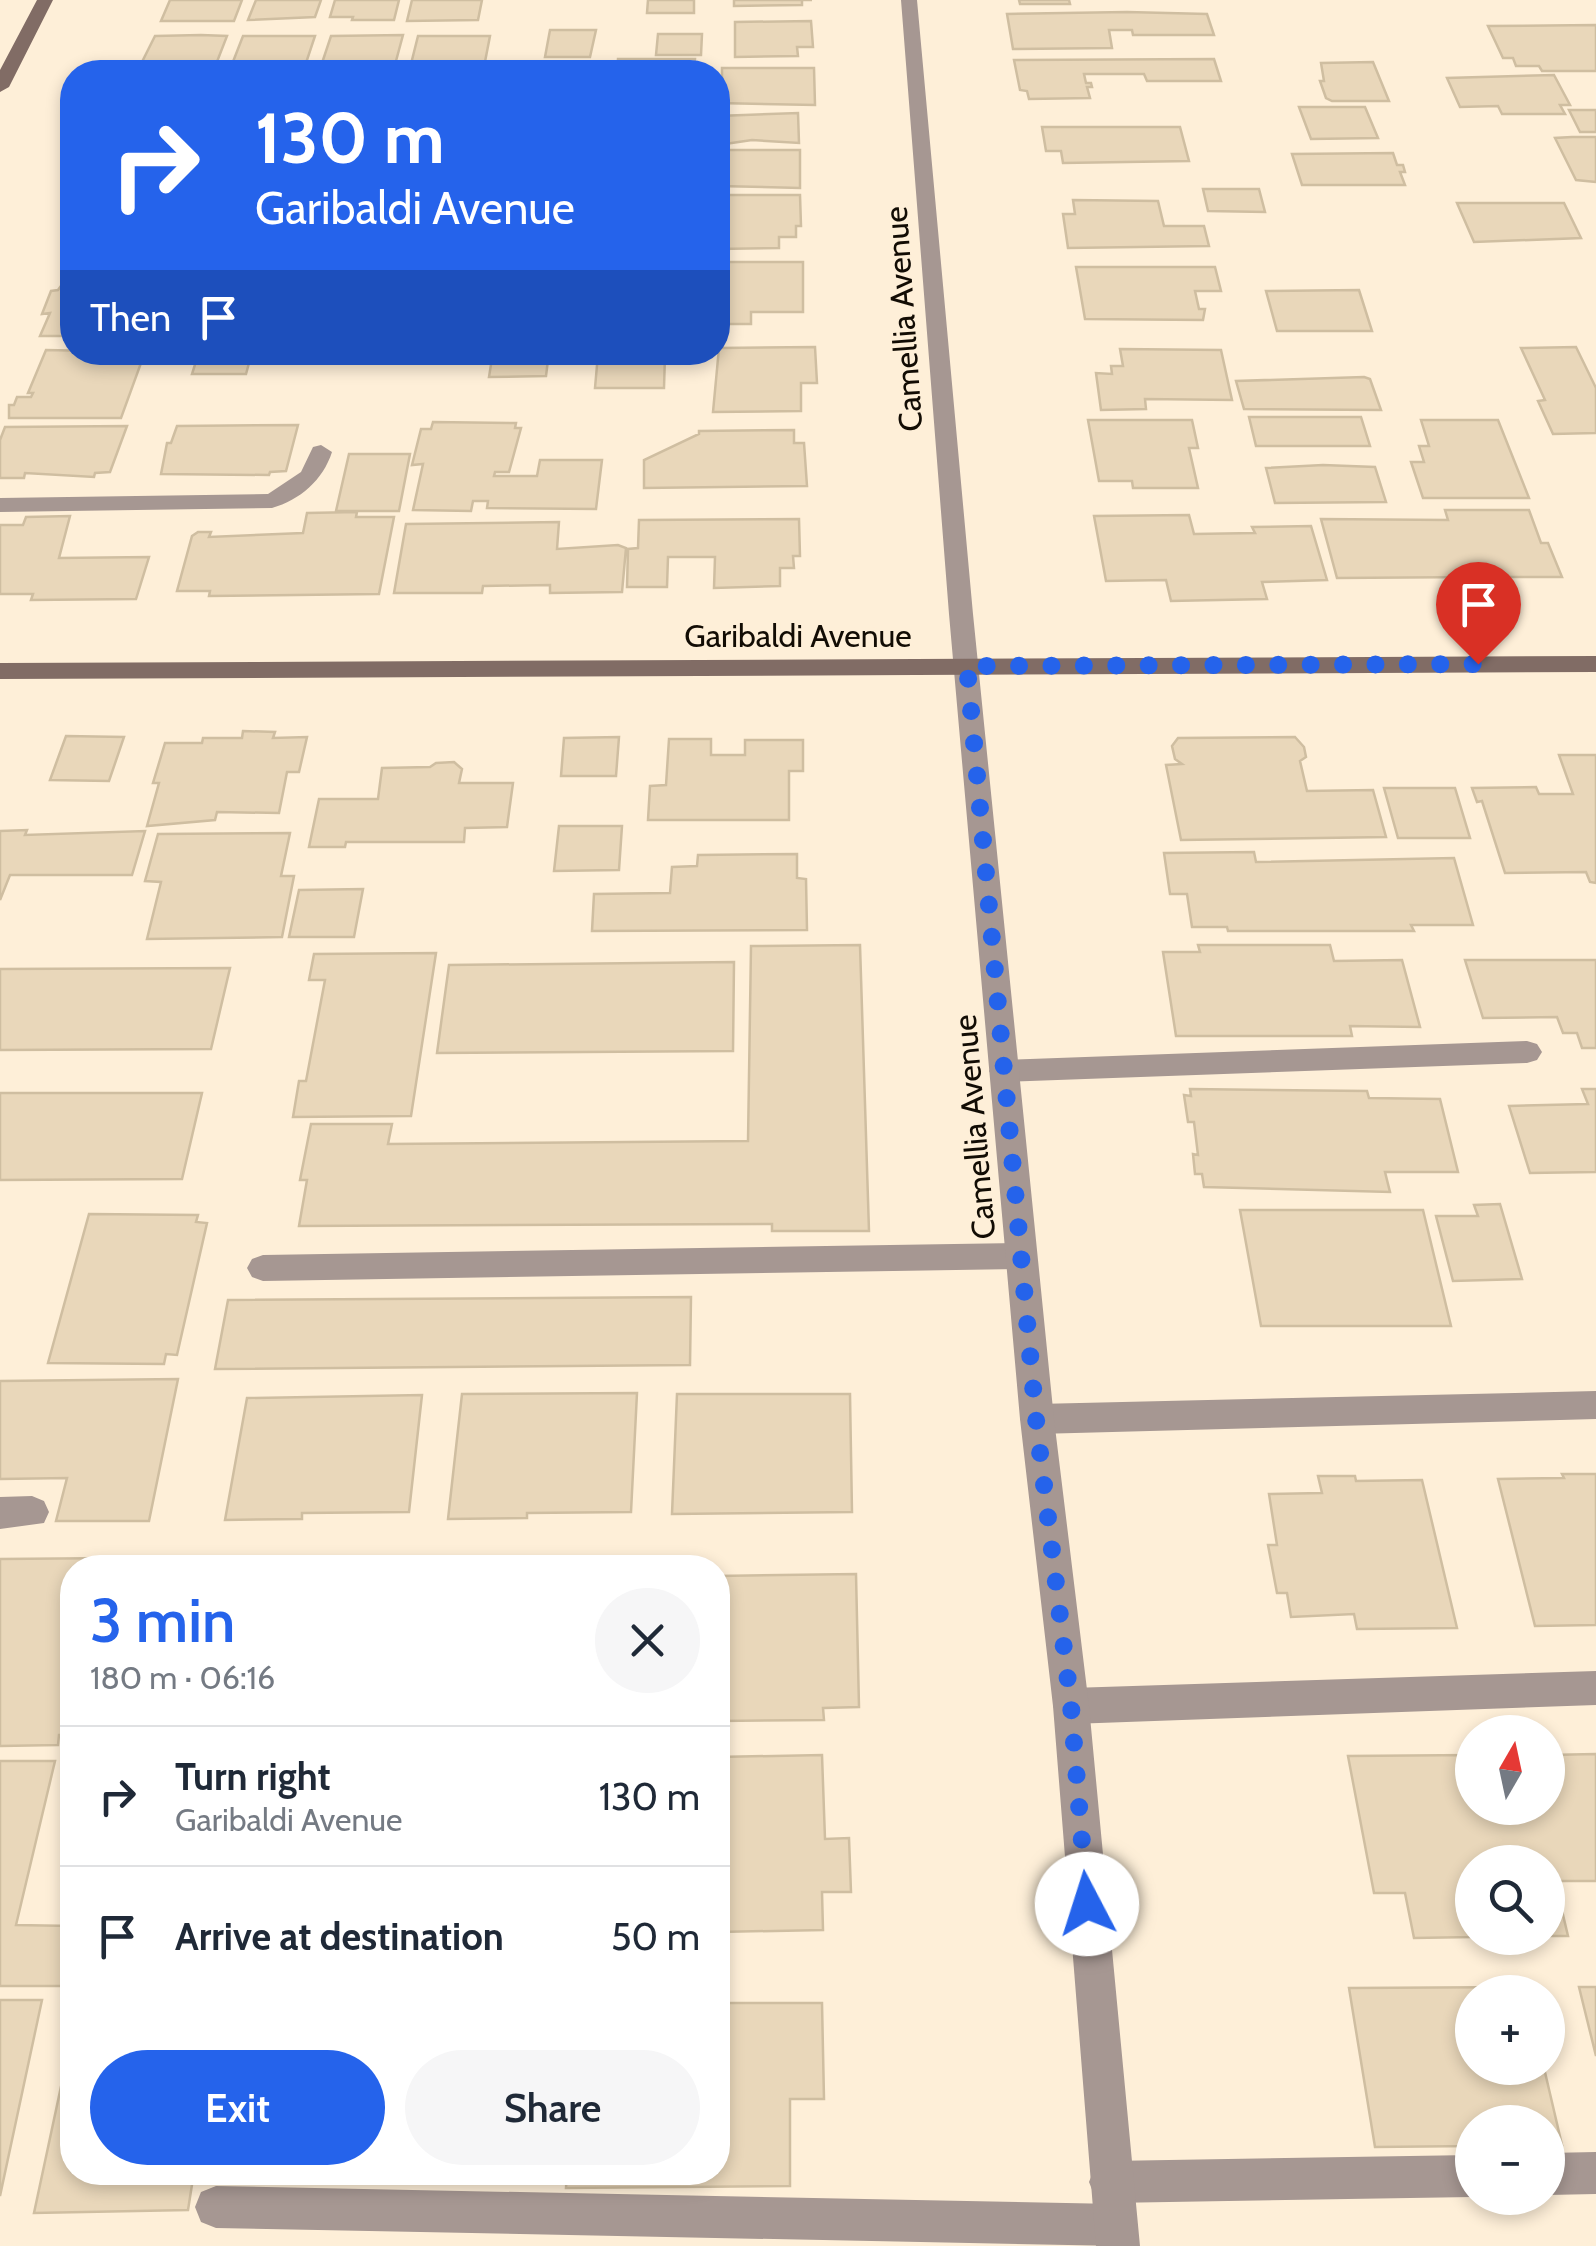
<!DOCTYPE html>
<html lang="en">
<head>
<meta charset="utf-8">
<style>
	:root { --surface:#fff; --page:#f6f6f7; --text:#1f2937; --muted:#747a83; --line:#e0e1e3; --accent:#2563eb }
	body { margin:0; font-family:Cabin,sans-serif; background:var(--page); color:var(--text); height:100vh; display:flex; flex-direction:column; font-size:38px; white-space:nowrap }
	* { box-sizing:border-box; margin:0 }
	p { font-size:32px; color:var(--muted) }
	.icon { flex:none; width:55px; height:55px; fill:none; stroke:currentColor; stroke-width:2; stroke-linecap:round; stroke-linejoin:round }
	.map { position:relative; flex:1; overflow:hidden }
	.side { position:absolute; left:60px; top:1555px; width:670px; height:630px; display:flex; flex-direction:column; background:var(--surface); border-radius:40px; box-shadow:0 5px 15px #0003 }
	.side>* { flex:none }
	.guide { position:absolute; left:60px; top:60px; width:670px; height:305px; border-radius:40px; box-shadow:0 5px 15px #0003; background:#2563eb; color:#fff; overflow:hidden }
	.needle { width:65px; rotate:9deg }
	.tools { position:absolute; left:1455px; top:1715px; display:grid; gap:20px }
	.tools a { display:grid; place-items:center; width:110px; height:110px; border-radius:50%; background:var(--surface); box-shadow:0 5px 15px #0003; font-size:50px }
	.pin { position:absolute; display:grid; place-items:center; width:85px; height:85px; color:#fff; margin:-102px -42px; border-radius:50% 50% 50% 0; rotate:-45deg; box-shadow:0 0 10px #0007 }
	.pin .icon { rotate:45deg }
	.me { position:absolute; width:110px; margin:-55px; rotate:355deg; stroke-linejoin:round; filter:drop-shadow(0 0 8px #0008) }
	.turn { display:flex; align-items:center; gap:35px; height:210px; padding:0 30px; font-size:45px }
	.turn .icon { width:130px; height:130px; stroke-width:2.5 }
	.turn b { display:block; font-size:70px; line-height:85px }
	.then { display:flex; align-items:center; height:95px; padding:0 30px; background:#0003; gap:20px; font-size:38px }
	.round { display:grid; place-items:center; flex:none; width:105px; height:105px; border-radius:52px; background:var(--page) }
	.head { display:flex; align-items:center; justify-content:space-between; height:170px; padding:0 30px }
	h1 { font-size:60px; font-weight:600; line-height:75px; color:var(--accent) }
	.action { display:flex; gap:20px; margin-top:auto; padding:20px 30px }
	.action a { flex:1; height:115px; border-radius:60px; background:var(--accent); color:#fff; font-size:40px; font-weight:600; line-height:115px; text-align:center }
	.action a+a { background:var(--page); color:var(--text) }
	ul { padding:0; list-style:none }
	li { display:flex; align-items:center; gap:30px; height:140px; padding:0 30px; border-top:2px solid var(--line) }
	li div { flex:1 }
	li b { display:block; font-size:38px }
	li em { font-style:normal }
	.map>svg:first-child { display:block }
</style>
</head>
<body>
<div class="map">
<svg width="1596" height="2246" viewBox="0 0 1596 2246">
	<rect width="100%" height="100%" fill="#feefd8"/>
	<path fill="#e9d7ba" stroke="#cfbea1" stroke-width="2.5" d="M 170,0 L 242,0 L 234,21 L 161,21 Z
		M 256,0 L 321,0 L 315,17 L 248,20 Z
		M 335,0 L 399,0 L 394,20 L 352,20 L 353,17 L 330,17 Z
		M 412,0 L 482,0 L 478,20 L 407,21 Z
		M 648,0 L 694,0 L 694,13 L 647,13 Z
		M 734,0 L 812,0 L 802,0 L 802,5 L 734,6 Z
		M 1019,0 L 1069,0 L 1070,4 L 1020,4 Z
		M 1127,12 L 1207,14 L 1214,35 L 1133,35 L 1132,30 L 1109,30 L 1112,48 L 1013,49 L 1007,14 Z
		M 811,21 L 813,47 L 797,47 L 798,56 L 735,57 L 735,22 Z
		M 1596,25 L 1596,71 L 1542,71 L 1539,66 L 1516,66 L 1513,58 L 1503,58 L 1488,26 Z
		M 550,30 L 596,30 L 590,57 L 545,57 Z
		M 658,34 L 702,34 L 701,55 L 656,55 Z
		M 403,35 L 393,72 L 319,72 L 331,36 Z
		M 155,36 L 201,35 L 227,36 L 213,72 L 137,72 Z
		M 243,36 L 315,36 L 303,72 L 229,72 Z
		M 418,36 L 490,36 L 483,72 L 409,72 Z
		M 618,59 L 695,59 L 694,72 L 617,72 Z
		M 1214,59 L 1221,81 L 1147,81 L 1144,74 L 1084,74 L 1086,83 L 1091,83 L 1092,87 L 1087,87 L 1090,98 L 1029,99 L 1027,91 L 1020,90 L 1014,60 Z
		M 1373,62 L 1389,101 L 1332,101 L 1326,98 L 1320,81 L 1324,81 L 1321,63 Z
		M 722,68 L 814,68 L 815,105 L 718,103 L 718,79 L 722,79 Z
		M 1554,75 L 1570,105 L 1560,105 L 1565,114 L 1502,114 L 1498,106 L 1460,107 L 1447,78 Z
		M 1299,107 L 1365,107 L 1378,138 L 1311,139 Z
		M 1569,110 L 1596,110 L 1596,132 L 1580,132 Z
		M 798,113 L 799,143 L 752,140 L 718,145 L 718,116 Z
		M 1042,127 L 1180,127 L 1189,161 L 1063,163 L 1061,151 L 1046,151 Z
		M 1572,137 L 1596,137 L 1596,182 L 1576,180 L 1555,138 Z
		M 718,150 L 800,150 L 800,188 L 718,186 Z
		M 1393,153 L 1397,165 L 1403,165 L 1405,172 L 1400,172 L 1405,185 L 1302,185 L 1292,154 Z
		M 1203,189 L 1259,189 L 1265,212 L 1208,211 Z
		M 718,195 L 800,195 L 801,226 L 796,226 L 796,237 L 779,237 L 779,248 L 718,249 Z
		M 1073,200 L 1158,201 L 1164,226 L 1204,226 L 1209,246 L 1068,248 L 1063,214 L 1075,214 Z
		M 1457,203 L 1564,203 L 1581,238 L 1474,242 Z
		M 722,262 L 803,262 L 803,312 L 751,312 L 751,324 L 718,324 L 718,265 Z
		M 1076,267 L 1215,267 L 1221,291 L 1195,291 L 1199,309 L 1205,309 L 1203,320 L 1085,319 Z
		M 69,275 L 72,275 L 72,336 L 40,336 L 50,313 L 42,314 L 51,291 L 58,290 Z
		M 1359,290 L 1372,331 L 1277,331 L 1266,291 Z
		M 815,347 L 817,383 L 801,383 L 801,411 L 713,412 L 719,348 Z
		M 1576,347 L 1596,388 L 1596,433 L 1553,434 L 1538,401 L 1545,400 L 1521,348 Z
		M 1120,349 L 1221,350 L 1232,400 L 1145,399 L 1146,409 L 1101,410 L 1096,373 L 1112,374 L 1111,366 L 1123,366 Z
		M 46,350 L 145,352 L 121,418 L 9,418 L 9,405 L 14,405 L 17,397 L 31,397 L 33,393 L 28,393 Z
		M 199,352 L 252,352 L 246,374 L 192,374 Z
		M 493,352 L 549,352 L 546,376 L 489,377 Z
		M 588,352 L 677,352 L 665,355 L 664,388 L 595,388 L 598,354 Z
		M 1364,377 L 1370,379 L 1381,410 L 1244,409 L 1236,381 Z
		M 1249,417 L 1361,417 L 1370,446 L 1256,446 Z
		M 1088,420 L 1192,420 L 1198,448 L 1189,448 L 1198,488 L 1133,488 L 1132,481 L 1099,481 Z
		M 1421,420 L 1498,420 L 1529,498 L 1423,498 L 1411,462 L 1424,462 L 1419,446 L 1429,446 Z
		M 433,422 L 516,423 L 515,428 L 521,428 L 509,472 L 495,472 L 494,476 L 537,476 L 540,460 L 602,460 L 596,509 L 487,508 L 488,501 L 473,501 L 471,511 L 413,510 L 423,464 L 412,465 L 421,429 L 431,429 Z
		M 298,425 L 286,471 L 270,472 L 269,475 L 161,474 L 167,443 L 171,443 L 177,426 Z
		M 127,426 L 110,472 L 95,473 L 94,477 L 25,473 L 24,478 L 0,478 L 0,440 L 5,427 Z
		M 794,430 L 794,443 L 804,443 L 807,486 L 644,488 L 644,460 L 699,434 L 699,431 Z
		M 349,454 L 410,454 L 399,511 L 336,511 Z
		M 1323,465 L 1375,467 L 1386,502 L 1275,503 L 1266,468 Z
		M 1445,510 L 1529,510 L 1541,543 L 1548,543 L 1562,577 L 1503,577 L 1505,582 L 1479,581 L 1477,577 L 1337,578 L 1321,519 L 1448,520 Z
		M 357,512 L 356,517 L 394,517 L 379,594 L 209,596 L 210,591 L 177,591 L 192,536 L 198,532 L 211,532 L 209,537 L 303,533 L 307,513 Z
		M 1189,515 L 1194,534 L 1255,533 L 1252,527 L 1311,526 L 1327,580 L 1262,582 L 1267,599 L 1171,601 L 1166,580 L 1106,581 L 1094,516 Z
		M 70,516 L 59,558 L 149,557 L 136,599 L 31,600 L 33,594 L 0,594 L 0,525 L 23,525 L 26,517 Z
		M 799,519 L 800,556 L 793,556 L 794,568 L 780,568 L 780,586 L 714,588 L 715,557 L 668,557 L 667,587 L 627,587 L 628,549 L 638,548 L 639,520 Z
		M 559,522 L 557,549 L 618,545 L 626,548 L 622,592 L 550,593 L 550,585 L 483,586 L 482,593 L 394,593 L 406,524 Z
		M 243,731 L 275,732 L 273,738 L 307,737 L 299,772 L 287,772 L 279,813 L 217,812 L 215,820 L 147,826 L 159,783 L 153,783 L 165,743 L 202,743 L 203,738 L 242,738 Z
		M 66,736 L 124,737 L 109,781 L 50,780 Z
		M 619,737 L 616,776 L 561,776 L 564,738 Z
		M 1295,737 L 1304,747 L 1306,757 L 1300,761 L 1307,791 L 1373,790 L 1386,837 L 1181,840 L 1166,765 L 1182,764 L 1175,759 L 1172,746 L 1178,738 Z
		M 669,739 L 711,739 L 711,755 L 745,755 L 745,740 L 803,740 L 803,771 L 789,771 L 789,820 L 648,820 L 650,786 L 666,785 Z
		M 1559,755 L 1596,755 L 1596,883 L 1590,882 L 1586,872 L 1505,873 L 1482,801 L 1477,802 L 1472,788 L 1536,787 L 1539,794 L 1573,794 Z
		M 454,762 L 462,769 L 459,783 L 513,783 L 507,827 L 465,828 L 464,842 L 346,842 L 345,847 L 309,847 L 319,799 L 378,799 L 382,768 L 430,767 L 436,763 Z
		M 1384,788 L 1455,788 L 1470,838 L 1398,838 Z
		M 559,826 L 622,826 L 619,870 L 554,871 Z
		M 27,830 L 25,835 L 145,831 L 132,875 L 10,875 L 0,900 L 0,831 Z
		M 290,833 L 281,876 L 294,876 L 282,937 L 147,939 L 161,882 L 145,881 L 158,834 Z
		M 1254,852 L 1256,862 L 1454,858 L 1473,925 L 1411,925 L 1414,931 L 1228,931 L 1227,927 L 1192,927 L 1187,894 L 1170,894 L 1164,853 Z
		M 797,854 L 797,878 L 806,879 L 807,930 L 592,931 L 594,894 L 670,893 L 672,867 L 697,866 L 698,855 Z
		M 363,889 L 354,937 L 289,937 L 299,890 Z
		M 860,945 L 869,1231 L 772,1231 L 772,1224 L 299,1226 L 307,1180 L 300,1180 L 311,1124 L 392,1124 L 388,1144 L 748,1141 L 751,946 Z
		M 1198,945 L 1330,945 L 1334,961 L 1402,960 L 1420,1027 L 1350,1026 L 1352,1036 L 1176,1036 L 1163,952 L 1200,952 Z
		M 436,953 L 411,1116 L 293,1117 L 299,1081 L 306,1081 L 325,980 L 309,980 L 314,954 Z
		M 1465,960 L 1596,960 L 1596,1048 L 1582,1048 L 1577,1033 L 1563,1033 L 1557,1017 L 1483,1018 Z
		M 734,962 L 733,1051 L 437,1053 L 449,965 Z
		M 230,968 L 211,1049 L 0,1050 L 0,969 Z
		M 1190,1089 L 1367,1091 L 1369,1098 L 1440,1099 L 1458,1172 L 1385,1172 L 1390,1192 L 1204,1187 L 1202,1174 L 1195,1174 L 1193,1154 L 1198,1155 L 1194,1122 L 1188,1122 L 1184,1095 L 1191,1096 Z
		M 1582,1089 L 1596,1089 L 1596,1172 L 1530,1173 L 1509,1106 L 1588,1104 Z
		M 0,1093 L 202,1093 L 182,1179 L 0,1180 Z
		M 1500,1204 L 1522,1279 L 1453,1281 L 1436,1216 L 1478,1216 L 1474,1205 Z
		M 1240,1210 L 1423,1210 L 1451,1326 L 1261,1326 Z
		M 89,1214 L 198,1215 L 196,1222 L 207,1223 L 177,1355 L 166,1354 L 164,1364 L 48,1363 Z
		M 691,1297 L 690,1365 L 215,1369 L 228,1300 Z
		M 178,1379 L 149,1521 L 56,1521 L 67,1478 L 0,1479 L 0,1381 Z
		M 637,1393 L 631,1512 L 527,1513 L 527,1518 L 448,1519 L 462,1394 Z
		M 677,1394 L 850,1394 L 852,1512 L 672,1514 Z
		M 422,1395 L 409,1512 L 302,1513 L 302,1519 L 225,1520 L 247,1398 Z
		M 1562,1474 L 1596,1474 L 1596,1625 L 1535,1626 L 1498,1479 L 1564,1478 Z
		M 1318,1476 L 1355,1476 L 1356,1481 L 1422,1480 L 1457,1628 L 1357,1629 L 1354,1614 L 1291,1617 L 1287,1593 L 1277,1593 L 1268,1545 L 1277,1545 L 1269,1494 L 1322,1493 Z
		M 118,1558 L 116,1568 L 72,1568 L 72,1735 L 59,1735 L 58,1745 L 0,1746 L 0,1559 Z
		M 856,1574 L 859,1707 L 823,1708 L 824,1720 L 718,1721 L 718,1576 Z
		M 1596,1754 L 1596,1881 L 1555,1881 L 1568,1936 L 1548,1936 L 1548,1862 L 1472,1862 L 1472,1937 L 1414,1938 L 1405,1893 L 1374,1893 L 1348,1756 L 1472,1755 L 1472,1808 L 1548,1808 L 1548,1755 Z
		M 822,1755 L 825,1839 L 849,1838 L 851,1892 L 822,1892 L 823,1930 L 718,1932 L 718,1757 Z
		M 0,1761 L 55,1761 L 16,1925 L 72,1926 L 63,1986 L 0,1986 Z
		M 1526,1987 L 1527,1992 L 1472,1992 L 1472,2068 L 1544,2068 L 1562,2145 L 1548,2145 L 1548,2122 L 1472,2122 L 1472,2146 L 1375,2147 L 1349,1988 Z
		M 1579,1987 L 1596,1987 L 1596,2056 Z
		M 0,2000 L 42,2000 L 0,2196 Z
		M 718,2003 L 822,2003 L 824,2099 L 790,2099 L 790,2186 L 566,2188 L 567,2172 L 718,2172 Z
		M 72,2035 L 72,2172 L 194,2172 L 188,2210 L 34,2213 Z"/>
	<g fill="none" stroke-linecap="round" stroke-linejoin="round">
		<path fill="#a69792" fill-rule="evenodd" d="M 321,445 L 332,452 C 323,480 300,500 272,508 L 0,512 L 0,498 L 268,494 L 301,472 L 313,447 Z
			M 1527,1041 L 1537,1044 L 1542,1052 L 1537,1060 L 1527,1063 L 1004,1082 L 994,1079 L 989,1071 L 994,1063 L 1004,1060 Z
			M 1021,1243 L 1032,1247 L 1037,1256 L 1032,1265 L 1021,1269 L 263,1281 L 252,1277 L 247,1268 L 252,1259 L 263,1255 Z
			M 1596,1391 L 1596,1419 L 1037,1434 L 1025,1429 L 1020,1419 L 1025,1409 L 1037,1404 Z
			M 32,1496 L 44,1501 L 49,1512 L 44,1523 L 0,1529 L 0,1497 Z
			M 1596,1671 L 1596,1705 L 1071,1724 L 1058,1718 L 1053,1706 L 1058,1694 L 1071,1688 Z
			M 1596,2152 L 1596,2194 L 1548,2195 L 1548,2153 Z
			M 1472,2155 L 1472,2197 L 1110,2203 L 1095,2197 L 1089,2182 L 1095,2167 L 1110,2161 Z
			M 216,2186 L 1116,2204 L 1131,2211 L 1138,2226 L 1131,2241 L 1120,2246 L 216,2228 L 201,2222 L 195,2207 L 201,2192 Z"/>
		<path fill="#a69792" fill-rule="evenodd" d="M 901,0 L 917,0 L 973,614 L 1054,1419 L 1089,1706 L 1140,2246 L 1096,2246 L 1053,1706 L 1020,1419 L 949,614 Z"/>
		<path fill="#816c65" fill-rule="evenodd" d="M 37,0 L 53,0 L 9,87 L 0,92 L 0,70 Z
			M 1596,656 L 1596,672 L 0,679 L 0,663 Z"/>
	</g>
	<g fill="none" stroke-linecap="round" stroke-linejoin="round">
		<path stroke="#2563eb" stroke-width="18" stroke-dasharray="0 32.4" d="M 1087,1904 L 1071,1706 L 1036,1419 L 967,666 L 1478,664"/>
	</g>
	<g text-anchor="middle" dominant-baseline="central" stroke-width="8" stroke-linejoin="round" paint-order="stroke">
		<g font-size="32" fill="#120c04" stroke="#feefd8">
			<text transform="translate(903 319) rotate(-94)">Camellia Avenue</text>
			<text x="798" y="635">Garibaldi Avenue</text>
			<text transform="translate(974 1127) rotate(-95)">Camellia Avenue</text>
		</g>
	</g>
</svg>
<div class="tools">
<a><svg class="needle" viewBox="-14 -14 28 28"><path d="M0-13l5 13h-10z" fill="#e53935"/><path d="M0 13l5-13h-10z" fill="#747a83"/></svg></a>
<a><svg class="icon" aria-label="search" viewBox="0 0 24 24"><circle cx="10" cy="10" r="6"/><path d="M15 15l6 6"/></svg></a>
<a>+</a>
<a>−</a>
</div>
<div class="pin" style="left:1478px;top:664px;background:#d93025"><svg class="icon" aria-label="arrive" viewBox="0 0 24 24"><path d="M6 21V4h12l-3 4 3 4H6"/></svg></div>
<svg class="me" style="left:1087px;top:1904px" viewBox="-20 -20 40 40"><circle r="19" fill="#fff"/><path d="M0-13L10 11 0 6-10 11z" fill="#2563eb"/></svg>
<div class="guide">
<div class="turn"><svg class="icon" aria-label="right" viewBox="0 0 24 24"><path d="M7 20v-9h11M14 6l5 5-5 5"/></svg><div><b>130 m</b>Garibaldi Avenue</div></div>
<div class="then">Then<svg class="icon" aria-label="arrive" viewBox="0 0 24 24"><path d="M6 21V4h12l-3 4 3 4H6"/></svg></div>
</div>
<section class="side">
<div class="head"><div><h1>3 min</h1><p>180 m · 06:16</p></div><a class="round"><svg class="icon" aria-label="close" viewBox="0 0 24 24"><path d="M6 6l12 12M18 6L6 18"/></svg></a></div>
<ul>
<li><svg class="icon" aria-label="right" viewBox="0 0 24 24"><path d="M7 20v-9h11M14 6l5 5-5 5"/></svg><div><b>Turn right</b><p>Garibaldi Avenue</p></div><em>130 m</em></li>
<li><svg class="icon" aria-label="arrive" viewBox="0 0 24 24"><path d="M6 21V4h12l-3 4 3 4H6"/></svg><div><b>Arrive at destination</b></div><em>50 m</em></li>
</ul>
<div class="action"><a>Exit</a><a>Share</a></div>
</section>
</div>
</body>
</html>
